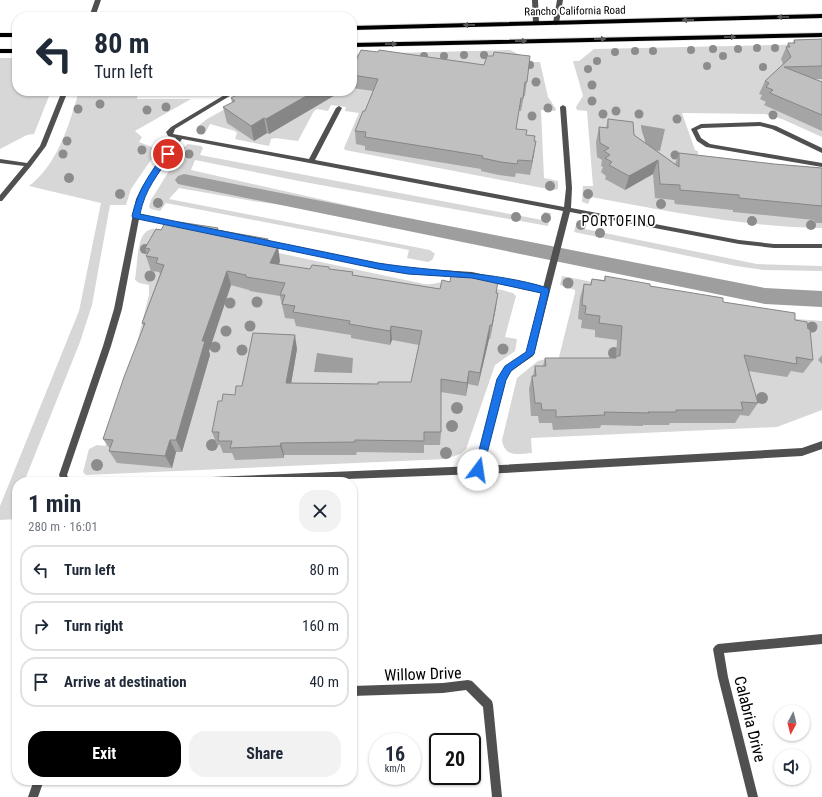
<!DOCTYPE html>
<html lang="en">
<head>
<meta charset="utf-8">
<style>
	:root { --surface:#fff; --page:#f2f2f3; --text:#1f2937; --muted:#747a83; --line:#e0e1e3; --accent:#000 }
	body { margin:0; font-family:"Roboto Condensed",sans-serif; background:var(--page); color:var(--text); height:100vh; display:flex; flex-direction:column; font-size:15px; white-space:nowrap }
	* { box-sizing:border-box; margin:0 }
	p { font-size:13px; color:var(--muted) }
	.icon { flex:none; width:22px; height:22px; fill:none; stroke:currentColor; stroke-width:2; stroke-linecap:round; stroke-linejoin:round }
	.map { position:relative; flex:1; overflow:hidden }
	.panel { position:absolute; left:12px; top:477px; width:345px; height:308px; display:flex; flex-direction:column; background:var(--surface); border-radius:16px; box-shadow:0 1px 3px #0004 }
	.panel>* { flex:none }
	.banner { position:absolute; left:12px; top:12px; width:345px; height:84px; border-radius:16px; box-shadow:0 1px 3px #0004; background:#fff; color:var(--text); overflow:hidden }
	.needle { width:26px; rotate:187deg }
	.fabs { position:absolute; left:774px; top:705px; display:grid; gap:8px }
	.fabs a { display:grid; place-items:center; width:36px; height:36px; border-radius:50%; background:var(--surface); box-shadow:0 1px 3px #0004; font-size:20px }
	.speed { position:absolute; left:369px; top:733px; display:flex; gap:8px; font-size:20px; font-weight:700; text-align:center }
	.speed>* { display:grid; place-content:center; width:52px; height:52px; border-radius:50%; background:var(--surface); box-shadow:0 1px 3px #0004; line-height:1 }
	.speed small { font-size:10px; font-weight:400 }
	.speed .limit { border:2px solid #111; border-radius:6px; background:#fff; color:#111 }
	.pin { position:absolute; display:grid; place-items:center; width:34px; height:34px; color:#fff; margin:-17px; border:2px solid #fff; border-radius:50%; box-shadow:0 1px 4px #0007 }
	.me { position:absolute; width:44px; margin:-22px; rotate:14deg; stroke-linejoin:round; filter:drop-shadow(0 0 3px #0008) }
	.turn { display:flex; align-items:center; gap:14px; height:84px; padding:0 16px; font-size:18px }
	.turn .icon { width:52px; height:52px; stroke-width:2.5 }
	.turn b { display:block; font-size:28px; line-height:34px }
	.round { display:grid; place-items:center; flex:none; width:42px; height:42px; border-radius:16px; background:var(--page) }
	.overview { display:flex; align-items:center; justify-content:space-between; height:68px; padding:0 16px }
	h1 { font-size:24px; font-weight:700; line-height:30px }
	.primary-button { display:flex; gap:8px; margin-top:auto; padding:8px 16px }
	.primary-button a { flex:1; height:46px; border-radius:16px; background:var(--accent); color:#fff; font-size:16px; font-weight:700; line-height:46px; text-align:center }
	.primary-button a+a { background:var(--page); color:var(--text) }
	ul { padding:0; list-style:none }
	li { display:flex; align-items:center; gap:12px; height:50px; margin:0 8px 6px; padding:0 8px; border:2px solid var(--line); border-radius:16px }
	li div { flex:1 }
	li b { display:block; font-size:15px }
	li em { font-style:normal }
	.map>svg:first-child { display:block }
</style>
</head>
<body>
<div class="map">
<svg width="822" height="797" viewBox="0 0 822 797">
	<rect width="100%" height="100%" fill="#fff"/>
	<path fill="#d7d7d7" d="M 822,44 L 822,137 L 782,119 L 765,114 L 682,113 L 695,150 L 698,151 L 698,158 L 822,179 L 822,228 C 744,227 668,211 591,197 L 588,204 L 582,202 L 583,186 L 593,186 L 587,111 L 577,110 L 576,107 L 583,96 L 573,61 L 579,61 L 594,49 Z
		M 510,50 L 534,62 L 540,62 L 548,97 L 556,109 L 555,111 L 541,110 L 544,178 L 558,181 L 558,189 L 553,190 L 345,150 L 344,148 L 359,113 L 345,111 L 346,107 L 331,105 L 328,111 L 317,109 L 314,111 L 298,141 L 275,138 L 271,139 L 269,146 L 235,139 L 237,133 L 235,131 L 210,124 L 205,133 L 196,132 L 197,127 L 207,119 L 258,91 L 352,91 L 352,54 Z
		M 0,58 L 17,58 L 17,91 L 51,91 L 34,134 L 27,135 L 0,149 Z
		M 79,91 L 138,91 L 137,99 L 191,99 L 135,131 L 142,137 L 139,142 L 157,149 L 157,151 L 131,189 L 126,205 L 110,205 L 92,305 L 80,342 L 24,482 L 17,482 L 17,519 L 0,520 L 0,506 L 79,311 L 101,203 L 29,186 C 58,164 69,125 79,91 Z
		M 188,144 L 201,146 L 203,148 L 200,155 L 542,220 L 544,212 L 551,213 L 548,226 L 304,182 L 195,160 L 191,170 L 413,220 L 537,246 L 776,292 L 822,295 L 822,302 L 773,300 L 741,295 L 330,211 L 253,201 L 179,188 L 169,199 L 430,250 L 435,254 L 432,260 L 428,262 L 407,258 L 409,250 L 166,203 L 160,211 L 151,209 L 149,207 L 151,200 L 184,147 Z
		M 581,220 L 584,221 L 585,229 L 757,264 L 822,266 L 822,271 L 764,270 L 736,266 L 574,232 L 577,221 Z
		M 155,229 L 171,230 L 424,284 C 434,285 442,281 451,281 C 472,281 493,288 513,293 L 516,296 L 505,337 L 517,339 L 515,351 L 495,365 L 466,449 L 460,454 L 446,459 L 86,475 L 83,472 L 89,449 L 97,445 L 105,446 L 129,375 L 149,295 L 149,285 L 139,283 L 135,280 C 137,269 137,242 144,234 C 147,230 151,229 155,229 Z
		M 562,276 L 772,317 L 822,321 L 822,410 L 777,427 L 531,438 L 532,453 C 517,454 505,458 502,440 L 517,378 L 538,361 L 546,359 L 558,361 L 575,293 L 575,290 L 560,285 Z"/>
	<path fill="#9e9e9e" d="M 641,125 L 665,129 L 660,151 L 645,149 C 647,139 641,134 641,125 Z
		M 317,353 L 353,358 L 352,373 L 314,372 Z"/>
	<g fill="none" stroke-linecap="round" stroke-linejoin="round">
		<path fill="#9e9e9e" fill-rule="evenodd" d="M 184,174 L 765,288 L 822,291 L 822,307 L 765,304 L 178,184 L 175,180 L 178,176 Z"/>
		<defs>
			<path id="primary" d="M 822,14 L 822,18 L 352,30 L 352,26 Z
				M 0,33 L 17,33 L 17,37 L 0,37 Z
				M 822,33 L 822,37 L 352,47 L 352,43 Z
				M 0,49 L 17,49 L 17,53 L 0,53 Z"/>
		</defs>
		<use href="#primary" stroke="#dbdbdb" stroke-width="1"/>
		<path fill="#505050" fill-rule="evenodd" d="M 532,0 L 538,0 L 539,23 L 536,25 L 533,23 Z
			M 557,0 L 563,0 L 559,23 L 556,25 L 553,23 Z
			M 231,91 L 238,91 L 175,129 L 173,134 L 309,159 L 336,108 L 339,106 L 342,108 L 315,160 L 564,207 L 566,188 L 560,107 L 563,105 L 566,107 L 572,188 L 571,208 L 739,240 L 774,244 L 822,244 L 822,248 L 774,248 L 739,244 L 570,212 L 534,354 L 533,356 L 511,371 L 506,380 L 483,466 L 802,448 L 822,441 L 822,449 L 802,456 L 504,473 L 268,482 L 183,482 L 184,479 L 187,478 L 475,466 L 498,379 L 505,367 L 527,352 L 542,293 L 472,278 L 408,274 L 378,269 L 259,243 L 256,241 L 259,239 L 378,263 L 408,268 L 472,272 L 543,288 L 563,211 L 182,139 L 147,190 L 142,199 L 139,214 L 189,225 L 192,227 L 189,229 L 139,219 L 122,309 L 111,346 L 67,475 L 70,482 L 62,482 L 59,475 L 103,346 L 114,309 L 136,199 L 142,187 L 176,138 L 168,136 L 166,132 L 171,127 Z
			M 760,122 L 776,126 L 822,148 L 822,153 L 772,129 L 760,126 L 702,128 L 697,130 L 701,138 L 710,144 L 822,163 L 822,167 L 706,147 L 697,141 L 691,129 L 701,124 Z"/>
		<path fill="#505050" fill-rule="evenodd" d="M 95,0 L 101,0 L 95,17 L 89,17 Z
			M 62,91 L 68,91 L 46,146 L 31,166 L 2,201 L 0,201 L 0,195 L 24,166 L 0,163 L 0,159 L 27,163 L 40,146 Z
			M 822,634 L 822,644 L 724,653 L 728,677 L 758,797 L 748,797 L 718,677 L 713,649 L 715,646 L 718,644 Z
			M 468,680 L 472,681 L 492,701 L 493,705 L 502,797 L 492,797 L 483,707 L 466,690 L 443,693 L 352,696 L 352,686 L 443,683 Z
			M 34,780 L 44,780 L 38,797 L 28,797 Z"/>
		<use href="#primary" fill="#000" fill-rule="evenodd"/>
	</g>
	<g fill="#8c8c8c">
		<circle cx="757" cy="48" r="4"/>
		<circle cx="775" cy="48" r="4"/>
		<circle cx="713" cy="49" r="4"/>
		<circle cx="738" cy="49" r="4"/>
		<circle cx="691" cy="50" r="4"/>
		<circle cx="635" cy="51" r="4"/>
		<circle cx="653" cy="51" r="4"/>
		<circle cx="615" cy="52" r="4"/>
		<circle cx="464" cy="55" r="4"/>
		<circle cx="484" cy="55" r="4"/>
		<circle cx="424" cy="56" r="4"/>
		<circle cx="444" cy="56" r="4"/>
		<circle cx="723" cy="56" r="4"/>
		<circle cx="597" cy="61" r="4"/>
		<circle cx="530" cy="65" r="4"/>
		<circle cx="707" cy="66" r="4"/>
		<circle cx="763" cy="67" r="4"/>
		<circle cx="588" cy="69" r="4"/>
		<circle cx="536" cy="82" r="4.5"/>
		<circle cx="592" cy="85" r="4.5"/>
		<circle cx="592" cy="101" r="4.5"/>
		<circle cx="100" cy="104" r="4.5"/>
		<circle cx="166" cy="107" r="4.5"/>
		<circle cx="548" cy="108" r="4.5"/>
		<circle cx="78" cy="109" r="4.5"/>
		<circle cx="147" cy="110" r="4.5"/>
		<circle cx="616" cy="111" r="4.5"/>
		<circle cx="603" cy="114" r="4.5"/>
		<circle cx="639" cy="114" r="4.5"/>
		<circle cx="773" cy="115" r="4.5"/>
		<circle cx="532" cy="116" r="4.5"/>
		<circle cx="677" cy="119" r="4.5"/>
		<circle cx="201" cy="130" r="4.5"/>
		<circle cx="67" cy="141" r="4.5"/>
		<circle cx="142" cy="150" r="4.5"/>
		<circle cx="63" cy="154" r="4.5"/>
		<circle cx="189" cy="154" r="4.5"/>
		<circle cx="675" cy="155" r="4.5"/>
		<circle cx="69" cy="178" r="5"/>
		<circle cx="550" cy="186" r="5"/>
		<circle cx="120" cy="194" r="5"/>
		<circle cx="588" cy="194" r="5"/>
		<circle cx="158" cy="203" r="5"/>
		<circle cx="661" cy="204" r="5"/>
		<circle cx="516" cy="217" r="5"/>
		<circle cx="546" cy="218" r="5"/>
		<circle cx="752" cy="221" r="5"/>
		<circle cx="581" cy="225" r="5"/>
		<circle cx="811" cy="225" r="5"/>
		<circle cx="600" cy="233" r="5"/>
		<circle cx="145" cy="249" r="5"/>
		<circle cx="150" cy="276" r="5.5"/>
		<circle cx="568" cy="283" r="5.5"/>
		<circle cx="257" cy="302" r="5.5"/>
		<circle cx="230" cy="303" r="5.5"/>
		<circle cx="250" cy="326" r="5.5"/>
		<circle cx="812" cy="327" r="5.5"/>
		<circle cx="226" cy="331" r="5.5"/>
		<circle cx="215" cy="347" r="5.5"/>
		<circle cx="503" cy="349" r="5.5"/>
		<circle cx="242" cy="350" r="5.5"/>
		<circle cx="614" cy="353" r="6"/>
		<circle cx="762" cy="398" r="6"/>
		<circle cx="457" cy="408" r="6"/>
		<circle cx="452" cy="426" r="6"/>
		<circle cx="212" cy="445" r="6"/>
		<circle cx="446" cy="453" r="6"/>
		<circle cx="97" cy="465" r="6"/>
	</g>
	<path fill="#a5a5a5" d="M 822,39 L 822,79 L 814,79 L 822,82 L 822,131 L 764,105 L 766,102 L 760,99 L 762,95 L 759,94 L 765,81 L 783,64 L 781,59 L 788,43 L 793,43 L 794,40 Z
		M 493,56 L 530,56 L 525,96 L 524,96 L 521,111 L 519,111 L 516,129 L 534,141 L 534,154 L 530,175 L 516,173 L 515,177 L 499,175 L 481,171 L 481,169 L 365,150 L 365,146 L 356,144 L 355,131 L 365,111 L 373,91 L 352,88 L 352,69 L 484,65 Z
		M 342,91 L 269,134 L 267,133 L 254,141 L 227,123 L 223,107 L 232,103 L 231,98 Z
		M 608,119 L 634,135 L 675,164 L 679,153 L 774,164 L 822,168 L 822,223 L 815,223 L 814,220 L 733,212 L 733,210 L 675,204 L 674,200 L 655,198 L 653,174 L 625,190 L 605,179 L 606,176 L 601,172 L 603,167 L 601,166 L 602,160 L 597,157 L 596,142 L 599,127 L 606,128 Z
		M 218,228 L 218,230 L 268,239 L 269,245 L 280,261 L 279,265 L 310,269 L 329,269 L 353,272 L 353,275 L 440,289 L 496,293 L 496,307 L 490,339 L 489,339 L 478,386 L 468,384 L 466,396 L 441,392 L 441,432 L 440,445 L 424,445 L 424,453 L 357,452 L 356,455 L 284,455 L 284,458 L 235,460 L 232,453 L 223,453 L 220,445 L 217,445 L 212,432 L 222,401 L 235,395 L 242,386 L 297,349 L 291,383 L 378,384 L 411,382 L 419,345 L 392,340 L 390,345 L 351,338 L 351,335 L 296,326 L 294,319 L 285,318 L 280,296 L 250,291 L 249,290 L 231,285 L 209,351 L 210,355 L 182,452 L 176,452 L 172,468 L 117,463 L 109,451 L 110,449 L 103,439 L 144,327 L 142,323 L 160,274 L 159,272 L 151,271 L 146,256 L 147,254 L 145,248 L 161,230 Z
		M 605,276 L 723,302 L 795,320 L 808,329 L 813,360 L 803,373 L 791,371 L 787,377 L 748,371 L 758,403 L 749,416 L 740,415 L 735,423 L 670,423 L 669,425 L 643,425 L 643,426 L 601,425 L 600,428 L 553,430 L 552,423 L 539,423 L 538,416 L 531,416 L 529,389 L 532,376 L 533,376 L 535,366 L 543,366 L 545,358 L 615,358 L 616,356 L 617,340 L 595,337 L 595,330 L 581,328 L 582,320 L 578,319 L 580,298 L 584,284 L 590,285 L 592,279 L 604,280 Z
		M 822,355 L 822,364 L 818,360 Z"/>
	<path fill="#868686" d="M 315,91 L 342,91 L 269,134 L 266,119 Z
		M 264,118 L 267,133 L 254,141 L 251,126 Z
		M 536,141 L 534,154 L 530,175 L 532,161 Z
		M 658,160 L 653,174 L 625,190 L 629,176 Z
		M 268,239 L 271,254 L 265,245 Z
		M 278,246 L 280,261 L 273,278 L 270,263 Z
		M 227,271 L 231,285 L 209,351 L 210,355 L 182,452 L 176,440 L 202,341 Z
		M 498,293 L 496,307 L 490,339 L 492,325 Z
		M 490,325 L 489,339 L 478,386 L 480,373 Z
		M 391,326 L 392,340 L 390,345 L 390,331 Z
		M 295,335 L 297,349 L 289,396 L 286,383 Z
		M 469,371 L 468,384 L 466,396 L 467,383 Z
		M 170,440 L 176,452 L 172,468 L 165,456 Z
		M 281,443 L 284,455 L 284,458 L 280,446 Z"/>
	<path fill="#c0c0c0" stroke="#868686" d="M 822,39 L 822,66 L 784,67 L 822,82 L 822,115 L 770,93 L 773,90 L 766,87 L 769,83 L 765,81 L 791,57 L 786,47 L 790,47 L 788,43 L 795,43 L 794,40 Z
		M 361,50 L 378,52 L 379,50 L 484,65 L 487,56 L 493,56 L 494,52 L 530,56 L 527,82 L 525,82 L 523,98 L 521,98 L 516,129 L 527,130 L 526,135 L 535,136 L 534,141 L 536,141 L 532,161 L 518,160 L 517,164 L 501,162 L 482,158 L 483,156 L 365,137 L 366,132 L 355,131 L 363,111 L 365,111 L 378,79 L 352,75 L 352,69 Z
		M 243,91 L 315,91 L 266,119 L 264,118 L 251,126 L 223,107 L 235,101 L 231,98 Z
		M 608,119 L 633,122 L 634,135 L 679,167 L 679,153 L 774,164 L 822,168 L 822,206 L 739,198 L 739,195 L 680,190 L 680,185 L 660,184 L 658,160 L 629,176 L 609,165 L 612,162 L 605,158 L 610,155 L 604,151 L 609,148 L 600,143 L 599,127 L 608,128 Z
		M 179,222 L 218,228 L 217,230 L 268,239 L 265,245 L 278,246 L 270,263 L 310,269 L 312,265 L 329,267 L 329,269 L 353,272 L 352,275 L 440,289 L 442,280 L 450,282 L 451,275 L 498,281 L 496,293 L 498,293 L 492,325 L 490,325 L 480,373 L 469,371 L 467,383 L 441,379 L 441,432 L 424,432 L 424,441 L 355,440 L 355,442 L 281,443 L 280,446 L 230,448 L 232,441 L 218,441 L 219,432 L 212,432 L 218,401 L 222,401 L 223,394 L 235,395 L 236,386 L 242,386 L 253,333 L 295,335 L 286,383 L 378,384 L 378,382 L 411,382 L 422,331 L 391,326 L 390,331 L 349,324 L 350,321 L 293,312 L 295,306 L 282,304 L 285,295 L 280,295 L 285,283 L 246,277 L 246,275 L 227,271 L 202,341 L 205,341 L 176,440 L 170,440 L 165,456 L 109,451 L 113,440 L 103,439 L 124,377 L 145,323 L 142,323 L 164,265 L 156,263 L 158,258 L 146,256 L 150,249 L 145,248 L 156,229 L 161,230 L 165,223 L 177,225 Z
		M 605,276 L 650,284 L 650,286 L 723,298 L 723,302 L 795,313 L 795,320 L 807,322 L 808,329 L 810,329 L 813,360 L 796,357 L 797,364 L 744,355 L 758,403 L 741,402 L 743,410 L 676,410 L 676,412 L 648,412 L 649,413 L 604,412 L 605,415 L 556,417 L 556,410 L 542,410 L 541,403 L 535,403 L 532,376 L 536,376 L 535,366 L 546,366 L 545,358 L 616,358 L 616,356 L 620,356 L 622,326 L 599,323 L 600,316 L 585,314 L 586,306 L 582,305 L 584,284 L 591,285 L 592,279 L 605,281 Z"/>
	<defs><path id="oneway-solid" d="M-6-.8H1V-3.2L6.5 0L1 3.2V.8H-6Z"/></defs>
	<g fill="#595959">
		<use href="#oneway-solid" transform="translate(783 17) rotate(179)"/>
		<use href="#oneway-solid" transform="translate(688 20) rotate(179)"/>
		<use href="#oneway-solid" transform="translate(469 25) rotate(179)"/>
		<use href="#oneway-solid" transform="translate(730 37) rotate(-1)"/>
		<use href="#oneway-solid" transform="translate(600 39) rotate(-1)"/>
		<use href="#oneway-solid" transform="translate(521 41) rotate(-1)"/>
		<use href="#oneway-solid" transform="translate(391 44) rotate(-1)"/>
	</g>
	<path fill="#1a73e8" stroke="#114b97" d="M 165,152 L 168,152 L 172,154 C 158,174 145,189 140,214 L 378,263 C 434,272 493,271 548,288 L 549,291 L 534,354 L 511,371 L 506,380 L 482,473 L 478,474 L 475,473 L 474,470 L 497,379 L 505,366 L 526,352 L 541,293 L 472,278 L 408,274 L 378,269 L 133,218 L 132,216 C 138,189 150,174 165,152 Z"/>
	<g text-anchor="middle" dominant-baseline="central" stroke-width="3.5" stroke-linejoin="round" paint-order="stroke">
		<g font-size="11" fill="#000" stroke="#fff">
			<text transform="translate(575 11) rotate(-1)">Rancho California Road</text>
		</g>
		<g font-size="14" letter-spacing="1" fill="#000" stroke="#fff">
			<text x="619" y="221">PORTOFINO</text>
		</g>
		<g font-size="16" fill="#000" stroke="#fff">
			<text transform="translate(423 674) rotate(-2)">Willow Drive</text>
			<text transform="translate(750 719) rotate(76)">Calabria Drive</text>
		</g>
	</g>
</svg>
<div class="fabs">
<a><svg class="needle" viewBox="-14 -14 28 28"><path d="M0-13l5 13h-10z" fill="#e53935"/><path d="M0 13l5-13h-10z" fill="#747a83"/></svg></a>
<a><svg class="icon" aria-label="sound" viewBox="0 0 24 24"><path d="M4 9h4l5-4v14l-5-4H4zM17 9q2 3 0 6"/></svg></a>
</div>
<div class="speed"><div>16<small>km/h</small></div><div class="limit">20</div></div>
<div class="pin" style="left:168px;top:154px;background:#d93025"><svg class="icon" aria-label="arrive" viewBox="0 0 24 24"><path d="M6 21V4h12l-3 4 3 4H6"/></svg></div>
<svg class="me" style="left:478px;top:470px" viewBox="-20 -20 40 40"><circle r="19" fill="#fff"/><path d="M0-13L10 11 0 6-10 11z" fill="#1a73e8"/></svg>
<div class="banner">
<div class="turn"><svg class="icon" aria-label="left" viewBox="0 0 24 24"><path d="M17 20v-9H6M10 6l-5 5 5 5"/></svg><div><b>80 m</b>Turn left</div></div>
</div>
<section class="panel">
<div class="overview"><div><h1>1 min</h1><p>280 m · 16:01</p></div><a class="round"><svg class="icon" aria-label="close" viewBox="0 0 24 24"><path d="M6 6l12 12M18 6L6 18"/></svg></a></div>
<ul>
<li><svg class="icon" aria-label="left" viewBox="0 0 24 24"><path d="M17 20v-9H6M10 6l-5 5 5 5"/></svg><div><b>Turn left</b></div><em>80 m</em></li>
<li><svg class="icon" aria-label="right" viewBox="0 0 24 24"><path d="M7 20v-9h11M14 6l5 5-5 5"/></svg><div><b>Turn right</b></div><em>160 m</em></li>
<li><svg class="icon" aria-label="arrive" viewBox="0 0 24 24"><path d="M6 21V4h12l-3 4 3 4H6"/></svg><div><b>Arrive at destination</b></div><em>40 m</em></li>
</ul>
<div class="primary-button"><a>Exit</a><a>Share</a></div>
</section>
</div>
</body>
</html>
